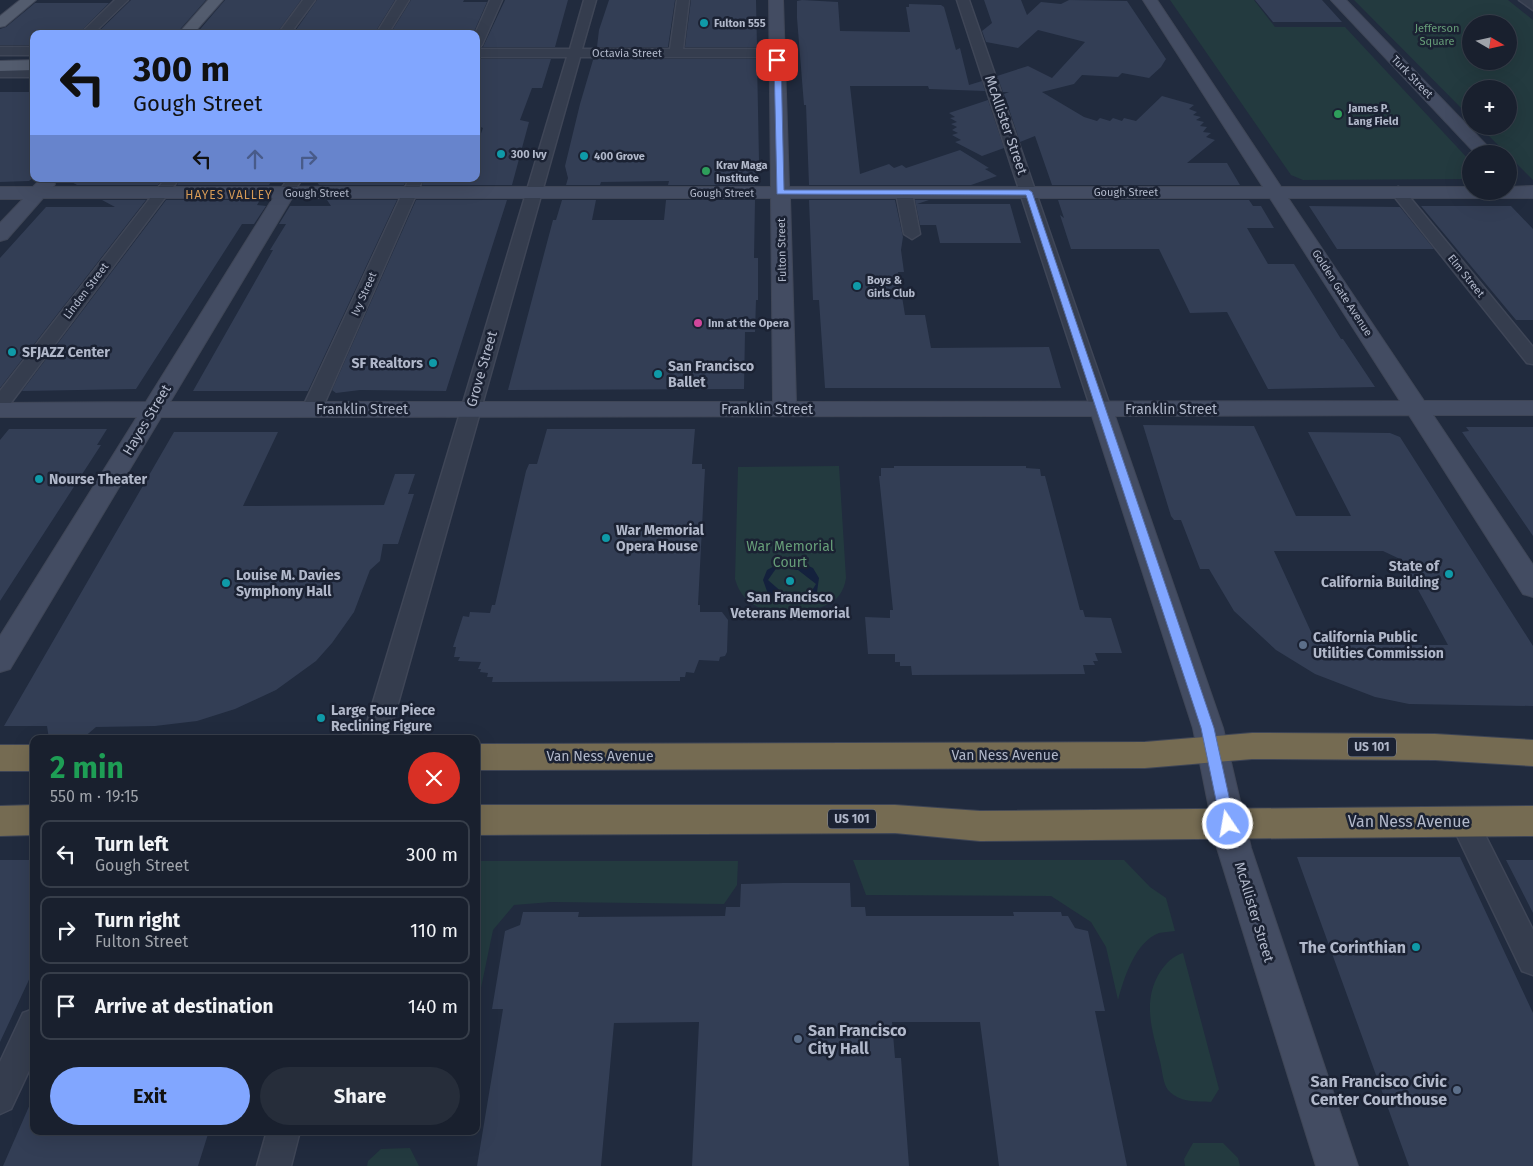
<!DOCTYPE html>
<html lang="en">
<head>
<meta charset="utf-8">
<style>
	:root { --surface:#19202e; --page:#262d3a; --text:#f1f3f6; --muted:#9fa3aa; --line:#373e4a; --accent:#81a6ff }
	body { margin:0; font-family:"Fira Sans",sans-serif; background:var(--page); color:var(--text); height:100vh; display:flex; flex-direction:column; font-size:19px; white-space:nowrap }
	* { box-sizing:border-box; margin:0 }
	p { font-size:16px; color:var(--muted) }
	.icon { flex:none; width:28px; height:28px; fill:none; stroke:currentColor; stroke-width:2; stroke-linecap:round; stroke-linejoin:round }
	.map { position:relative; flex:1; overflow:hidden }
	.panel { position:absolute; left:30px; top:735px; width:450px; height:400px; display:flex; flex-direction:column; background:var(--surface); border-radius:10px; box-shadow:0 5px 20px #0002,0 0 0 1px var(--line) }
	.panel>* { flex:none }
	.hud { position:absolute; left:30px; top:30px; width:450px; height:152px; border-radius:10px; box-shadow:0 5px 20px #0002,0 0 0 1px var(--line); background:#81a6ff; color:#111; overflow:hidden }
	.needle { width:32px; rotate:99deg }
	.buttons { position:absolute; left:1462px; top:15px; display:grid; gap:10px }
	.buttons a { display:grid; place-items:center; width:55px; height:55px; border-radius:50%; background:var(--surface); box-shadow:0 5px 20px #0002,0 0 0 1px var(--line); font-size:25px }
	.pin { position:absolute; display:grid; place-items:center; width:42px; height:42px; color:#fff; margin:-21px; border-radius:10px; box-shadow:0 2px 8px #0006 }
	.me { position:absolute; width:55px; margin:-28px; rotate:348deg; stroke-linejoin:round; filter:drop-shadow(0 0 4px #0008) }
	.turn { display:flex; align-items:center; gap:18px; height:105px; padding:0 20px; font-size:22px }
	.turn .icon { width:65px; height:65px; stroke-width:2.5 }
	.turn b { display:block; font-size:35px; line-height:42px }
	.lanes { display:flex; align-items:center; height:48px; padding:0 20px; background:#0003; justify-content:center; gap:25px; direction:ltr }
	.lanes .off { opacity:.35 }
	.round { display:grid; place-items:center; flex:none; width:52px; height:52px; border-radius:26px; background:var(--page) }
	.headline { display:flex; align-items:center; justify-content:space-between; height:85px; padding:0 20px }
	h1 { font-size:30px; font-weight:700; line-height:38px; color:#1e9e55 }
	.primary-button { display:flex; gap:10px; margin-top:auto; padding:10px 20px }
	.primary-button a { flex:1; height:58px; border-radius:30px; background:var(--accent); color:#111; font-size:20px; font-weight:700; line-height:58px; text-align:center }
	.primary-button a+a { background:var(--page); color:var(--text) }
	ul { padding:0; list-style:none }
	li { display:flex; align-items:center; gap:15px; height:68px; margin:0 10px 8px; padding:0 10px; border:2px solid var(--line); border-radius:10px }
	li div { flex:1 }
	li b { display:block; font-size:19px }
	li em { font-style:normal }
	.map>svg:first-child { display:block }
</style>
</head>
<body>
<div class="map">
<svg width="1533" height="1166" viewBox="0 0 1533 1166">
	<rect width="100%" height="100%" fill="#212b3e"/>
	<path fill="#233a3f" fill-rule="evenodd" d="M 1170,0 L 1254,0 L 1275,27 L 1345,27 L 1471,162 L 1471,179 L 1303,180 L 1291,175 Z
		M 1354,0 L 1508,0 L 1533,20 L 1533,180 L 1479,126 L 1509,126 L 1509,89 L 1471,89 L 1471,118 ZM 1471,24 L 1509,24 L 1509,61 L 1471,61 Z
		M 839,466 L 846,578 C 840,619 792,609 762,609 C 748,603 739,594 735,579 L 738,467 Z
		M 853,860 L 1124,860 L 1150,887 L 1166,898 L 1175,931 C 1170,932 1163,932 1159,933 C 1135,942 1124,978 1118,1000 L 1106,947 L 1091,922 L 1051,896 L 866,895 Z
		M 476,861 L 738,861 L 737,885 L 724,904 L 551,902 L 514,905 L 493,930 L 476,1012 Z
		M 1183,953 L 1219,1089 L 1211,1102 C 1195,1101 1180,1103 1168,1090 C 1163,1084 1162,1069 1160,1061 C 1152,1030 1142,1001 1160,972 C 1166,963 1173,956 1183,953 Z
		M 1193,1143 L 1223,1143 L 1238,1158 L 1240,1166 L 1185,1166 L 1184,1159 Z
		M 410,1148 L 419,1166 L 367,1166 L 368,1161 L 381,1149 Z"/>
	<path fill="#14213d" d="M 780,563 L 768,580 L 784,594 L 788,594 L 780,601 L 768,594 L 763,580 L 767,570 Z
		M 802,563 L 813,568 L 819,578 L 817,592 L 806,600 L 816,584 L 798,570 L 794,570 Z"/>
	<path fill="#333e55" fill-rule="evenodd" d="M 131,0 L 206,0 L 176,34 L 96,34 Z
		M 225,0 L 301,0 L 276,34 L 196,34 Z
		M 317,0 L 395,0 L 374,34 L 293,34 Z
		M 411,0 L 464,0 L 463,2 L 487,2 L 473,34 L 390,34 Z
		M 505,0 L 568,0 L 555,47 L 483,47 Z
		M 609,0 L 675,0 L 668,47 L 597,47 L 599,30 Z
		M 691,0 L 756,0 L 757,47 L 685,47 Z
		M 802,0 L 838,2 L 840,31 L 910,32 L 906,7 L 909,7 L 909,4 L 941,5 L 944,7 L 956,50 L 960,48 L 969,85 L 982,81 L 985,91 L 929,89 L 928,86 L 850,86 L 860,174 L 889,164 L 894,168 L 902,165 L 906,168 L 960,150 L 989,168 L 985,169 L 997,176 L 971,185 L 809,185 L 806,105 L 804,105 L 797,18 L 797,1 Z
		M 984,0 L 1021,0 L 1027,15 L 1041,2 L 1061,4 L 1069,0 L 1127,1 L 1166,59 L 1161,67 L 1149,78 L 1122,73 L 1118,77 L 1082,75 L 1074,84 L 1042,92 L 1084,117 L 1097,121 L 1100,118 L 1110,121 L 1113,118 L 1122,121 L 1124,118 L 1136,121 L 1162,96 L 1194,105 L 1189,109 L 1197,112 L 1193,115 L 1201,117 L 1196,120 L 1204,122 L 1200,126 L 1207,127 L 1203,132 L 1211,133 L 1206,137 L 1215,140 L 1187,163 L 1227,163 L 1240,185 L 1052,185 L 1035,136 L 1020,142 L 1004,94 L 1009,92 L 1003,92 L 997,76 L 1028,66 L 1052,78 L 1085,42 L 1038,30 L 1018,48 L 986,42 L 982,31 L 992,23 Z
		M 1255,0 L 1322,0 L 1342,22 L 1273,22 Z
		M 35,3 L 109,3 L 78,34 L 34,34 L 34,45 L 0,45 L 0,29 L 6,27 Z
		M 481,59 L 551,59 L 542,88 L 532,88 L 520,120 L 529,122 L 512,185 L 422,185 L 425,179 L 476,179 L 476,147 L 483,128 L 476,125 L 476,71 Z
		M 595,59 L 757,59 L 759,161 L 757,161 L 755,185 L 668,185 L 669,181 L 601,182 L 600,185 L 566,185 L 568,178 L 565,166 L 580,104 L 593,60 Z
		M 0,92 L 34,92 L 34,177 L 29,181 L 0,182 Z
		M 988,100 L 1004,148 L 982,156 L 955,142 L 961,140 L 952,135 L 958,133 L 952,130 L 957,127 L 951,124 L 957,122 L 950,118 L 955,117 L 949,113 Z
		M 66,179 L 163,179 L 158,185 L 77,185 Z
		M 181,179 L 273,179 L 269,185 L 177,185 Z
		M 315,179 L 407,179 L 404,185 L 319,185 Z
		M 102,200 L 146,200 L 0,388 L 0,258 L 46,207 L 115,207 Z
		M 166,200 L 260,200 L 257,205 L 266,206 L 254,224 L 242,224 L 136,389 L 22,391 Z
		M 327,200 L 397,200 L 308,391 L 193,391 L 273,250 L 270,250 L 286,224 L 279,224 L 290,206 L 331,206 Z
		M 416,200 L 507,200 L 446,391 L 360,390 L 336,393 L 332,390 Z
		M 562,200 L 596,200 L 592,220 L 664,220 L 666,200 L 755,200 L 754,258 L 758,258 L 758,300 L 756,300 L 755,332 L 745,332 L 744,389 L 508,390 L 553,220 L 556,220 Z
		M 809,200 L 895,200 L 903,237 L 901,250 L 904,272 L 898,272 L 905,315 L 925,315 L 931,348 L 1049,347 L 1061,388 L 825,388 L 819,300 L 813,300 Z
		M 915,200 L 929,200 L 917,204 L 1010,204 L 1021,243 L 940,243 L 936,225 L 920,225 Z
		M 1058,200 L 1249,200 L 1253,206 L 1261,206 L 1274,228 L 1247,228 L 1268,264 L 1294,264 L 1341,339 L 1343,339 L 1375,387 L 1268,389 L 1227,312 L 1190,313 L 1159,249 L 1071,249 L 1060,215 L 1064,218 Z
		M 1309,206 L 1400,207 L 1434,249 L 1337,249 Z
		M 1421,206 L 1511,206 L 1533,229 L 1533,320 L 1516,320 Z
		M 1143,425 L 1254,426 L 1296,516 L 1351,516 L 1308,432 L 1390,433 L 1400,437 L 1533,646 L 1533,706 L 1409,704 L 1375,697 L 1315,674 L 1276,650 L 1234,611 L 1209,569 L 1200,569 L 1181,520 L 1174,520 L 1171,516 ZM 1274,551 L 1383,551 L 1402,560 L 1448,645 L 1330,645 L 1312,634 Z
		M 1466,427 L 1533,427 L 1533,536 L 1462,432 L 1469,431 Z
		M 9,429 L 107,429 L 97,445 L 101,445 L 0,601 L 0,440 Z
		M 547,429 L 695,429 L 692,464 L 702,464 L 702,469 L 705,469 L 698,605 L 700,605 L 700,612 L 722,612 L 728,620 L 727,652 L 725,656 L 720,657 L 719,661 L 699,660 L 694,673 L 686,672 L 685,677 L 680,677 L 680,681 L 492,682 L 493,677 L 487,677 L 488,673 L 480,672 L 481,669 L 478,669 L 481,662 L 458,661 L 460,657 L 454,657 L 456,647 L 453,647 L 463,616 L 469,617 L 470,612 L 490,613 L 492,605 L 495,605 L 526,471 L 529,464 L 537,464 Z
		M 174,432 L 278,432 L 243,506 L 384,505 L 395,474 L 415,474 L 408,494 L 414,494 L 398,544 L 383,544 L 380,561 L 370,570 L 354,612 L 332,643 L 316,661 L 276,690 L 235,709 L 197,721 L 155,726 L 96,727 L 82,739 L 49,739 L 47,726 L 4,726 Z
		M 894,466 L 1026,466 L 1026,468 L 1040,469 L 1041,476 L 1045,476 L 1080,610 L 1083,610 L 1085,617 L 1111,618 L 1122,653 L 1095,653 L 1098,661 L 1093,661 L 1095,665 L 1083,665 L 1085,674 L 912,675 L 911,666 L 900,666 L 900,662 L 895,662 L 895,654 L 868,654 L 865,617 L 890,618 L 890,610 L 893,610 L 879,476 L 881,476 L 881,468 L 894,468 Z
		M 1297,857 L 1460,857 L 1533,1013 L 1533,1166 L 1409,1166 Z
		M 0,860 L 34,860 L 34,969 L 0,1042 Z
		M 1506,860 L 1533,860 L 1533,913 Z
		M 784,883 L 850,883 L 851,907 L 865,907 L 866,916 L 1014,916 L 1013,912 L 1061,912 L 1062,916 L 1068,916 L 1075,928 L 1088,931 L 1105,1011 L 1095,1011 L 1127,1166 L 999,1166 L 980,1022 L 892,1022 L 895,1058 L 901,1058 L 909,1166 L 692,1166 L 699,1022 L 614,1023 L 601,1166 L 477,1166 L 503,1009 L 492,1009 L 505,931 L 520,925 L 523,912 L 579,912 L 578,917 L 725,916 L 726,907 L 740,907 L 741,884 Z
		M 34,1095 L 34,1131 L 209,1131 L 198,1166 L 3,1166 Z"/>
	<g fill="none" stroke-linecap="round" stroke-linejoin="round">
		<defs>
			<path id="street" d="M 115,0 L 128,0 L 93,34 L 80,34 Z
				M 303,0 L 315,0 L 290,34 L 278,34 Z
				M 397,0 L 409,0 L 388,34 L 376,34 Z
				M 490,0 L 502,0 L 482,45 L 476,49 L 475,34 Z
				M 584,0 L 596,0 L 582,49 L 670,49 L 677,0 L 689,0 L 683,49 L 777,49 L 783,53 L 777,57 L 580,57 L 388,739 L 362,739 L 567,57 L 476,57 L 476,49 L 570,49 Z
				M 957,0 L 969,0 L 1111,409 L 1108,413 L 1094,413 L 1091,409 Z
				M 1519,0 L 1532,0 L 1533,10 Z
				M 0,47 L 34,47 L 34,55 L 0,55 Z
				M 0,69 L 34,69 L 34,77 L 0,77 Z
				M 165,179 L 179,179 L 7,408 L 0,410 L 0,391 Z
				M 288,179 L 302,179 L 291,196 L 286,198 L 278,193 Z
				M 409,179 L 423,179 L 322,409 L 319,413 L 305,413 L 302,409 Z
				M 1398,187 L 1403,189 L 1533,347 L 1533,364 L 1527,363 L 1393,195 L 1390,192 Z
				M 904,188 L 912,193 L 920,234 L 912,239 L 904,234 L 896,193 Z
				M 1464,809 L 1474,813 L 1533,930 L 1533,975 L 1522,971 L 1450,821 L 1454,813 Z
				M 34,1009 L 34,1060 L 11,1109 L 0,1114 L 0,1062 L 23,1013 Z
				M 267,1131 L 300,1131 L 291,1166 L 257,1166 Z"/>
			<path id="secondary" d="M 769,0 L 783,0 L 789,187 L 1263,187 L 1143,0 L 1157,0 L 1281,187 L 1471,187 L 1471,191 L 1509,191 L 1509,187 L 1533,186 L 1533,198 L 1288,198 L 1424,401 L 1533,401 L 1533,415 L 1433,415 L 1533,565 L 1533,597 L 1523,594 L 1409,415 L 1115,416 L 1223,728 L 1251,848 L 1358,1166 L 1316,1166 L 1217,848 L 1193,728 L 1092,416 L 161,417 L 10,669 L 0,672 L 0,636 L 137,417 L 0,417 L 0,403 L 146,402 L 273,198 L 43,198 L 7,239 L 0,241 L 0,223 L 23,199 L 0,199 L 0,187 L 33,187 C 39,180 43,178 52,180 L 55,184 L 53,187 L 771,187 ZM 292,198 L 771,198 L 773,402 L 170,402 ZM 790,198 L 1270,198 L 1400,401 L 796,402 Z
				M 1331,0 L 1346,0 L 1495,154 L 1476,154 Z"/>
			<path id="primary" d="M 20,0 L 36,0 L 5,26 L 0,27 L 0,16 Z
				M 208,0 L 223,0 L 193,34 L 178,34 Z
				M 34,60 L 34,70 L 0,71 L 0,61 Z"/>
			<path id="highway" d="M 1252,733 L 1435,734 L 1533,740 L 1533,766 L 1435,760 L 1252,759 L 1145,768 L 476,770 L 476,744 L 1145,742 Z
				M 0,745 L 34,745 L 34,771 L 0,771 Z
				M 34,805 L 34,835 L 0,836 L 0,806 Z
				M 476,805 L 895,805 L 980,811 L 1533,806 L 1533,836 L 980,841 L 895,833 L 476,835 Z"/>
		</defs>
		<use href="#street" stroke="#3f4657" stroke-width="3"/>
		<use href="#secondary" stroke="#3f4657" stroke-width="2"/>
		<use href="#primary" stroke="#3f4657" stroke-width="2"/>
		<use href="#highway" stroke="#3e4556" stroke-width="2"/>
		<use href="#street" fill="#353d4e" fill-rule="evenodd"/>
		<use href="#secondary" fill="#434c62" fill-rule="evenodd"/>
		<use href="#primary" fill="#535c6e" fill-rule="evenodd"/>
		<use href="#highway" fill="#756b52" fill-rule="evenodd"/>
	</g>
	<path fill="#81a6ff" stroke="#546ca6" d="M 777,58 L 781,60 L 784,190 L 1029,190 L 1032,192 L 1214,728 L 1235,824 L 1233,828 L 1228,830 L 1223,828 L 1221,824 L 1201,728 L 1026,195 L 777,194 L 774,60 Z"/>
	<g fill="#0f9aa8" stroke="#1b2233" stroke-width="2">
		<circle cx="704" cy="23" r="5"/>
		<circle cx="501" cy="154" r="5"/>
		<circle cx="584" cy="156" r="5"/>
		<circle cx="857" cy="286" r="5"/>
		<circle cx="12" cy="352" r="5"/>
		<circle cx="433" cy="363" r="5"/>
		<circle cx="658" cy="374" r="5"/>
		<circle cx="39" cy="479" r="5"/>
		<circle cx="606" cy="538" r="5"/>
		<circle cx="1449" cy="574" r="5"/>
		<circle cx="790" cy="581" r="5"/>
		<circle cx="226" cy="583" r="5"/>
		<circle cx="321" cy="718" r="5"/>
		<circle cx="1416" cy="947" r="5"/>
	</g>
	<g fill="#2e9e5b" stroke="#1b2233" stroke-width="2">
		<circle cx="1338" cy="114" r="5"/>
		<circle cx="706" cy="171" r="5"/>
	</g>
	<circle fill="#d1479c" stroke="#1b2233" stroke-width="2" cx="698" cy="323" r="5"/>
	<g fill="#5c6f8a" stroke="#1b2233" stroke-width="2">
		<circle cx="1303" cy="645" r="5"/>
		<circle cx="798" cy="1039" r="5"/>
		<circle cx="1457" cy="1090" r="5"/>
	</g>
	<g text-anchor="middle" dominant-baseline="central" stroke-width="5" stroke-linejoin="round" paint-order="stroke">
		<g font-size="11" font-weight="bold" fill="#b1b8ca" stroke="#1b2233" text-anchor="start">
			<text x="714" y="23">Fulton 555</text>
			<text x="1348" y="108">James P.<tspan x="1348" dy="13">Lang Field</tspan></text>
			<text x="511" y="154">300 Ivy</text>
			<text x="594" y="156">400 Grove</text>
			<text x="716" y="165">Krav Maga<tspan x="716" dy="13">Institute</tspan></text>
			<text x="867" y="280">Boys &amp;<tspan x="867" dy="13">Girls Club</tspan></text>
			<text x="708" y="323">Inn at the Opera</text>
		</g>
		<g font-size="11" fill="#669d78" stroke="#1b2233">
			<text x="1437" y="28">Jefferson<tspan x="1437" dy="13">Square</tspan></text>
		</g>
		<g font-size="11" fill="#b1b8ca" stroke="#1b2233">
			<text x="627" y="53">Octavia Street</text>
			<text transform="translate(1412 77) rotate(46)">Turk Street</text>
			<text x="1126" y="192">Gough Street</text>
			<text x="317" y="193">Gough Street</text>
			<text x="722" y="193">Gough Street</text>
			<text transform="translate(782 250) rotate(-91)">Fulton Street</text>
			<text transform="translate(1466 276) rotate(51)">Elm Street</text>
			<text transform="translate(86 291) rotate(-53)">Linden Street</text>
			<text transform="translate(1342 293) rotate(57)">Golden Gate Avenue</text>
			<text transform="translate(364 294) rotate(-66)">Ivy Street</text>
		</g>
		<g font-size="12" letter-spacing="1" fill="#dd9f59" stroke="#1b2233">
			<text x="229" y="195">HAYES VALLEY</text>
		</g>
		<g fill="#1b2233" stroke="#848b9d" stroke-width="1">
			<rect x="1348" y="737.5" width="48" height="19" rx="4"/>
			<rect x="828" y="809.5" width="48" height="19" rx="4"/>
		</g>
		<g font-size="12" font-weight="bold" fill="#b1b8ca">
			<text x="1372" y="747">US 101</text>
			<text x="852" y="819">US 101</text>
		</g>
		<g font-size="14" fill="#b1b8ca" stroke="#1b2233">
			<text transform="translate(1006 125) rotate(71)">McAllister Street</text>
			<text transform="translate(482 369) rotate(-74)">Grove Street</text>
			<text x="362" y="409">Franklin Street</text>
			<text x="767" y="409">Franklin Street</text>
			<text x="1171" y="409">Franklin Street</text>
			<text transform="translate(147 420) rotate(-59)">Hayes Street</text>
			<text x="1005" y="755">Van Ness Avenue</text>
			<text x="600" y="756">Van Ness Avenue</text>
			<text transform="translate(1254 912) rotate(73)">McAllister Street</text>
		</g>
		<g font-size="14" font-weight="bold" fill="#b1b8ca" stroke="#1b2233" text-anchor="start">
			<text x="22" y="352">SFJAZZ Center</text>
			<text x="423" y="363" text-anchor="end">SF Realtors</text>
			<text x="668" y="366">San Francisco<tspan x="668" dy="16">Ballet</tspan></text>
			<text x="49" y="479">Nourse Theater</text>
			<text x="616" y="530">War Memorial<tspan x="616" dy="16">Opera House</tspan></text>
			<text x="1439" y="566" text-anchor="end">State of<tspan x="1439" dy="16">California Building</tspan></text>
			<text x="236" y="575">Louise M. Davies<tspan x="236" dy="16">Symphony Hall</tspan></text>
			<text x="790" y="597" text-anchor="middle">San Francisco<tspan x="790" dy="16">Veterans Memorial</tspan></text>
			<text x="1313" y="637">California Public<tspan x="1313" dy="16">Utilities Commission</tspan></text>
			<text x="331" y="710">Large Four Piece<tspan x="331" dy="16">Reclining Figure</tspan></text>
		</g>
		<g font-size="14" fill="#669d78" stroke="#1b2233">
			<text x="790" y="546">War Memorial<tspan x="790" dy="16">Court</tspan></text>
		</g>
		<g font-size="16" fill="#b1b8ca" stroke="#1b2233">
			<text x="1409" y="821">Van Ness Avenue</text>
		</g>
		<g font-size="16" font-weight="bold" fill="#b1b8ca" stroke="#1b2233" text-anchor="end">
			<text x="1406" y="947">The Corinthian</text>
			<text x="808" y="1030" text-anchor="start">San Francisco<tspan x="808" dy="18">City Hall</tspan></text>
			<text x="1447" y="1081">San Francisco Civic<tspan x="1447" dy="18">Center Courthouse</tspan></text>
		</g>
	</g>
</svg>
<div class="buttons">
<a><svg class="needle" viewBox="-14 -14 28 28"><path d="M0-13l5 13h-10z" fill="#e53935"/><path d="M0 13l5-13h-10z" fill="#9fa3aa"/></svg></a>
<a>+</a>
<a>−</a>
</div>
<div class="pin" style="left:777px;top:60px;background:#d93025"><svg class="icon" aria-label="arrive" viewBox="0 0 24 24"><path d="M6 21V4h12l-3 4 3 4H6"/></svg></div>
<svg class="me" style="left:1228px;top:824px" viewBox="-20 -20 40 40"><circle r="17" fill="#81a6ff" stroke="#fff" stroke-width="3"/><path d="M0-11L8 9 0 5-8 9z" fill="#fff"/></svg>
<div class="hud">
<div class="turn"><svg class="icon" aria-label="left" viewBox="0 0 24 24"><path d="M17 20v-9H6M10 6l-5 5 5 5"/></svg><div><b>300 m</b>Gough Street</div></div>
<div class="lanes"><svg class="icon" aria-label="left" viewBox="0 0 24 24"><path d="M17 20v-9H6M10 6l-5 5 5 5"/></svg><svg class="icon off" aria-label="ahead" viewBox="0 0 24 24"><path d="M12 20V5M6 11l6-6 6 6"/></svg><svg class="icon off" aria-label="right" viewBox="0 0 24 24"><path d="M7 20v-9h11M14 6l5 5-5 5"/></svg></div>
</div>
<section class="panel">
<div class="headline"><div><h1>2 min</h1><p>550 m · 19:15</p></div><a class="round" style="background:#d93025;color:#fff"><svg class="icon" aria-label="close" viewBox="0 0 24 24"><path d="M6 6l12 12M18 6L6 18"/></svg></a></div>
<ul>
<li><svg class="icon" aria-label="left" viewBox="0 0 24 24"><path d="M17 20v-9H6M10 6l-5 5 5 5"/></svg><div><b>Turn left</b><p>Gough Street</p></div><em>300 m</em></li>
<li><svg class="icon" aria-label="right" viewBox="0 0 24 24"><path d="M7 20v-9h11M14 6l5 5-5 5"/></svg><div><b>Turn right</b><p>Fulton Street</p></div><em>110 m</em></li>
<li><svg class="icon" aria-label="arrive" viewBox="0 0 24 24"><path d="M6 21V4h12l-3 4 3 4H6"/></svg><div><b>Arrive at destination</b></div><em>140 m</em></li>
</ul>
<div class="primary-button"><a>Exit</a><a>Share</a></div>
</section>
</div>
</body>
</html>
